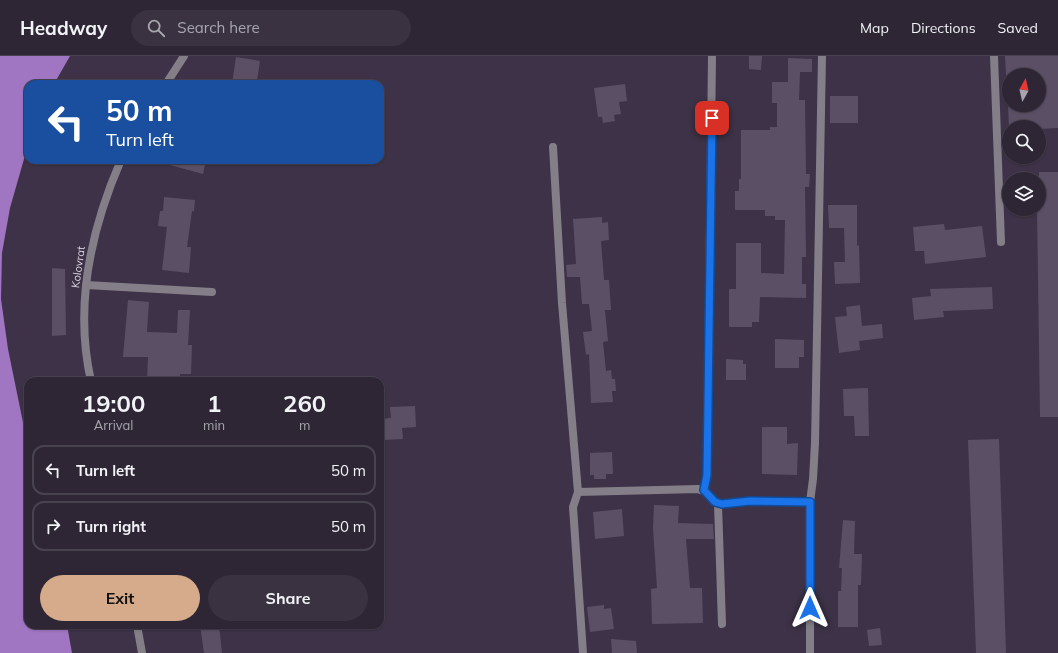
<!DOCTYPE html>
<html lang="en">
<head>
<meta charset="utf-8">
<style>
	:root { --surface:#2e2635; --page:#3a3241; --text:#f1f3f6; --muted:#a7a5ad; --line:#494350; --accent:#d6ab8b }
	body { margin:0; font-family:Mulish,sans-serif; background:var(--page); color:var(--text); height:100vh; display:flex; flex-direction:column; font-size:15px; white-space:nowrap }
	* { box-sizing:border-box; margin:0 }
	p { font-size:13px; color:var(--muted) }
	.icon { flex:none; width:22px; height:22px; fill:none; stroke:currentColor; stroke-width:2; stroke-linecap:round; stroke-linejoin:round }
	.map { position:relative; flex:1; overflow:hidden }
	.drawer { position:absolute; left:24px; top:321px; width:360px; height:252px; display:flex; flex-direction:column; background:var(--surface); border-radius:12px; box-shadow:0 1px 3px #0004,0 0 0 1px var(--line) }
	.drawer>* { flex:none }
	.guide { position:absolute; left:24px; top:24px; width:360px; height:84px; border-radius:12px; box-shadow:0 1px 3px #0004,0 0 0 1px var(--line); background:#1a4fa0; color:#fff; overflow:hidden }
	.needle { width:26px; rotate:8deg }
	.buttons { position:absolute; left:1002px; top:12px; display:grid; gap:8px }
	.buttons a { display:grid; place-items:center; width:44px; height:44px; border-radius:50%; background:var(--surface); box-shadow:0 1px 3px #0004,0 0 0 1px var(--line); font-size:20px }
	.pin { position:absolute; display:grid; place-items:center; width:34px; height:34px; color:#fff; margin:-17px; border-radius:8px; box-shadow:0 2px 6px #0006 }
	.me { position:absolute; width:44px; margin:-22px; rotate:0deg; stroke-linejoin:round; filter:drop-shadow(0 0 3px #0008) }
	.turn { display:flex; align-items:center; gap:14px; height:84px; padding:0 16px; font-size:18px }
	.turn .icon { width:52px; height:52px; stroke-width:2.5 }
	.turn b { display:block; font-size:28px; line-height:34px }
	.eta { display:flex; justify-content:space-evenly; align-items:center; height:68px; text-align:center }
	.eta b { font-size:24px; font-weight:700; line-height:28px }
	.action { display:flex; gap:8px; margin-top:auto; padding:8px 16px }
	.action a { flex:1; height:46px; border-radius:24px; background:var(--accent); color:#111; font-size:16px; font-weight:700; line-height:46px; text-align:center }
	.action a+a { background:var(--page); color:var(--text) }
	ul { padding:0; list-style:none }
	li { display:flex; align-items:center; gap:12px; height:50px; margin:0 8px 6px; padding:0 8px; border:2px solid var(--line); border-radius:12px }
	li div { flex:1 }
	li b { display:block; font-size:15px }
	li em { font-style:normal }
	header { display:flex; align-items:center; gap:24px; box-sizing:border-box; height:56px; padding:0 20px; background:var(--surface); border-bottom:1px solid var(--line) }
	header strong { font-size:19px }
	nav { display:flex; gap:22px; margin-inline-start:auto; font-size:14px }
	.search { width:280px; height:36px; background:var(--page); display:flex; align-items:center; gap:10px; box-sizing:border-box; padding:0 14px; border-radius:22px; color:var(--muted); font-size:15px }
	.map>svg:first-child { display:block }
</style>
</head>
<body>
<header>
<strong>Headway</strong>
<div class="search"><svg class="icon" aria-label="search" viewBox="0 0 24 24"><circle cx="10" cy="10" r="6"/><path d="M15 15l6 6"/></svg>Search here</div>
<nav><a>Map</a><a>Directions</a><a>Saved</a></nav>
</header>
<div class="map">
<svg width="1058" height="597" viewBox="0 0 1058 597">
	<rect width="100%" height="100%" fill="#3d3247"/>
	<path fill="#a075c2" d="M 0,0 L 70,0 L 54,28 L 28,28 L 28,89 L 10,152 L 2,197 L 1,243 L 8,293 L 28,391 L 28,569 L 67,569 L 72,597 L 0,597 Z"/>
	<path fill="#5b4f65" d="M 749,0 L 762,0 L 761,14 L 749,13 Z
		M 1005,0 L 1058,0 L 1058,72 L 1039,73 L 1039,71 L 1009,71 L 1008,49 L 1039,49 L 1039,19 L 1006,19 Z
		M 236,1 L 260,5 L 257,25 L 252,25 L 252,28 L 232,28 Z
		M 788,2 L 812,3 L 812,16 L 800,16 L 799,44 L 805,44 L 806,118 L 810,118 L 809,131 L 805,131 L 806,201 L 802,201 L 802,228 L 806,228 L 806,242 L 760,241 L 759,266 L 752,266 L 752,271 L 729,271 L 729,233 L 736,233 L 736,187 L 761,187 L 761,217 L 784,218 L 785,164 L 775,164 L 775,160 L 765,160 L 765,154 L 735,154 L 735,135 L 739,135 L 739,123 L 741,123 L 741,74 L 770,74 L 770,71 L 777,71 L 777,47 L 772,47 L 772,26 L 788,26 Z
		M 625,28 L 627,45 L 619,46 L 621,58 L 614,59 L 615,65 L 603,67 L 602,61 L 598,61 L 594,32 Z
		M 830,40 L 858,40 L 858,67 L 830,67 Z
		M 167,104 L 206,104 L 203,118 L 166,108 Z
		M 1039,116 L 1058,116 L 1058,361 L 1040,361 L 1037,153 L 1039,153 Z
		M 164,141 L 195,144 L 194,155 L 192,155 L 187,191 L 191,191 L 189,217 L 162,214 L 167,171 L 158,170 L 160,155 L 163,155 Z
		M 828,149 L 857,149 L 857,190 L 859,189 L 860,227 L 835,228 L 834,206 L 845,206 L 844,172 L 829,172 Z
		M 602,161 L 602,167 L 608,166 L 609,184 L 601,185 L 604,224 L 609,224 L 611,254 L 605,254 L 608,285 L 603,286 L 606,315 L 611,314 L 612,323 L 615,323 L 616,335 L 612,335 L 613,346 L 591,347 L 589,298 L 586,299 L 583,276 L 592,275 L 589,248 L 582,248 L 580,221 L 567,221 L 566,209 L 576,208 L 573,163 Z
		M 944,168 L 945,174 L 982,170 L 986,201 L 925,208 L 924,195 L 915,195 L 913,171 Z
		M 52,212 L 65,213 L 66,279 L 52,280 Z
		M 992,231 L 993,253 L 943,255 L 944,261 L 914,264 L 912,242 L 931,240 L 930,233 Z
		M 128,244 L 149,246 L 147,276 L 177,277 L 178,254 L 190,254 L 188,289 L 192,289 L 191,318 L 180,318 L 180,325 L 147,325 L 148,301 L 123,301 Z
		M 860,249 L 862,270 L 882,268 L 883,282 L 859,285 L 860,294 L 839,297 L 835,261 L 847,260 L 846,251 Z
		M 775,283 L 804,284 L 804,301 L 799,301 L 799,312 L 775,312 Z
		M 726,303 L 743,304 L 743,308 L 746,308 L 746,324 L 726,324 Z
		M 868,332 L 869,380 L 855,380 L 854,360 L 844,360 L 843,333 Z
		M 415,350 L 416,371 L 402,372 L 403,383 L 383,384 L 382,363 L 391,362 L 390,351 Z
		M 762,371 L 787,371 L 787,388 L 798,387 L 797,419 L 762,418 Z
		M 999,383 L 1006,597 L 976,597 L 968,384 Z
		M 612,396 L 613,418 L 606,418 L 606,423 L 594,423 L 594,419 L 590,419 L 590,397 Z
		M 654,449 L 679,450 L 678,467 L 713,468 L 714,483 L 686,483 L 690,532 L 702,532 L 703,567 L 652,568 L 651,533 L 657,532 L 653,472 Z
		M 622,453 L 624,480 L 595,483 L 593,456 Z
		M 843,464 L 855,465 L 854,498 L 862,498 L 861,529 L 858,529 L 858,571 L 838,571 L 838,535 L 841,535 L 842,512 L 839,512 Z
		M 604,549 L 604,553 L 611,552 L 614,573 L 590,576 L 587,551 Z
		M 200,569 L 219,569 L 222,597 L 204,597 Z
		M 880,572 L 882,589 L 869,590 L 867,574 Z
		M 611,583 L 636,585 L 637,597 L 612,597 Z"/>
	<g fill="none" stroke-linecap="round" stroke-linejoin="round">
		<path stroke="#837e88" stroke-width="8" d="M 994,0 L 1001,186
			M 166,28 L 184,0
			M 553,91 L 562,247 L 578,436
			M 86,229 L 212,236
			M 91,325 C 74,250 91,173 121,104
			M 704,434 L 707,419 L 712,0
			M 718,448 L 722,568
			M 137,569 L 142,597
			M 583,597 L 573,451 L 578,436 L 698,433 L 706,436 L 715,446 L 722,448 L 750,445 L 810,446
			M 810,597 L 810,446 L 813,423 L 815,387 L 822,0"/>
	</g>
	<g fill="none" stroke-linecap="round" stroke-linejoin="round">
		<defs>
			<path id="route" d="M 712,62 L 707,419 L 704,434 L 715,446 L 722,448 L 750,445 L 810,446 L 810,552"/>
		</defs>
		<use href="#route" stroke="#114b97" stroke-width="10"/>
		<use href="#route" stroke="#1a73e8" stroke-width="7"/>
	</g>
	<g text-anchor="middle" dominant-baseline="central" stroke-width="4" stroke-linejoin="round" paint-order="stroke">
		<g font-size="11" fill="#dfd9e6" stroke="#3d3247">
			<text transform="translate(78 211) rotate(-82)">Kolovrat</text>
		</g>
	</g>
</svg>
<div class="buttons">
<a><svg class="needle" viewBox="-14 -14 28 28"><path d="M0-13l5 13h-10z" fill="#e53935"/><path d="M0 13l5-13h-10z" fill="#a7a5ad"/></svg></a>
<a><svg class="icon" aria-label="search" viewBox="0 0 24 24"><circle cx="10" cy="10" r="6"/><path d="M15 15l6 6"/></svg></a>
<a><svg class="icon" aria-label="layers" viewBox="0 0 24 24"><path d="M12 4l9 5-9 5-9-5zM3 14l9 5 9-5"/></svg></a>
</div>
<div class="pin" style="left:712px;top:62px;background:#d93025"><svg class="icon" aria-label="arrive" viewBox="0 0 24 24"><path d="M6 21V4h12l-3 4 3 4H6"/></svg></div>
<svg class="me" style="left:810px;top:552px" viewBox="-20 -20 40 40"><path d="M0-17L14 15 0 8-14 15z" fill="#1a73e8" stroke="#fff" stroke-width="4"/></svg>
<div class="guide">
<div class="turn"><svg class="icon" aria-label="left" viewBox="0 0 24 24"><path d="M17 20v-9H6M10 6l-5 5 5 5"/></svg><div><b>50 m</b>Turn left</div></div>
</div>
<section class="drawer">
<div class="eta">
<div><b>19:00</b><p>Arrival</p></div>
<div><b>1</b><p>min</p></div>
<div><b>260</b><p>m</p></div>
</div>
<ul>
<li><svg class="icon" aria-label="left" viewBox="0 0 24 24"><path d="M17 20v-9H6M10 6l-5 5 5 5"/></svg><div><b>Turn left</b></div><em>50 m</em></li>
<li><svg class="icon" aria-label="right" viewBox="0 0 24 24"><path d="M7 20v-9h11M14 6l5 5-5 5"/></svg><div><b>Turn right</b></div><em>50 m</em></li>
</ul>
<div class="action"><a>Exit</a><a>Share</a></div>
</section>
</div>
</body>
</html>
